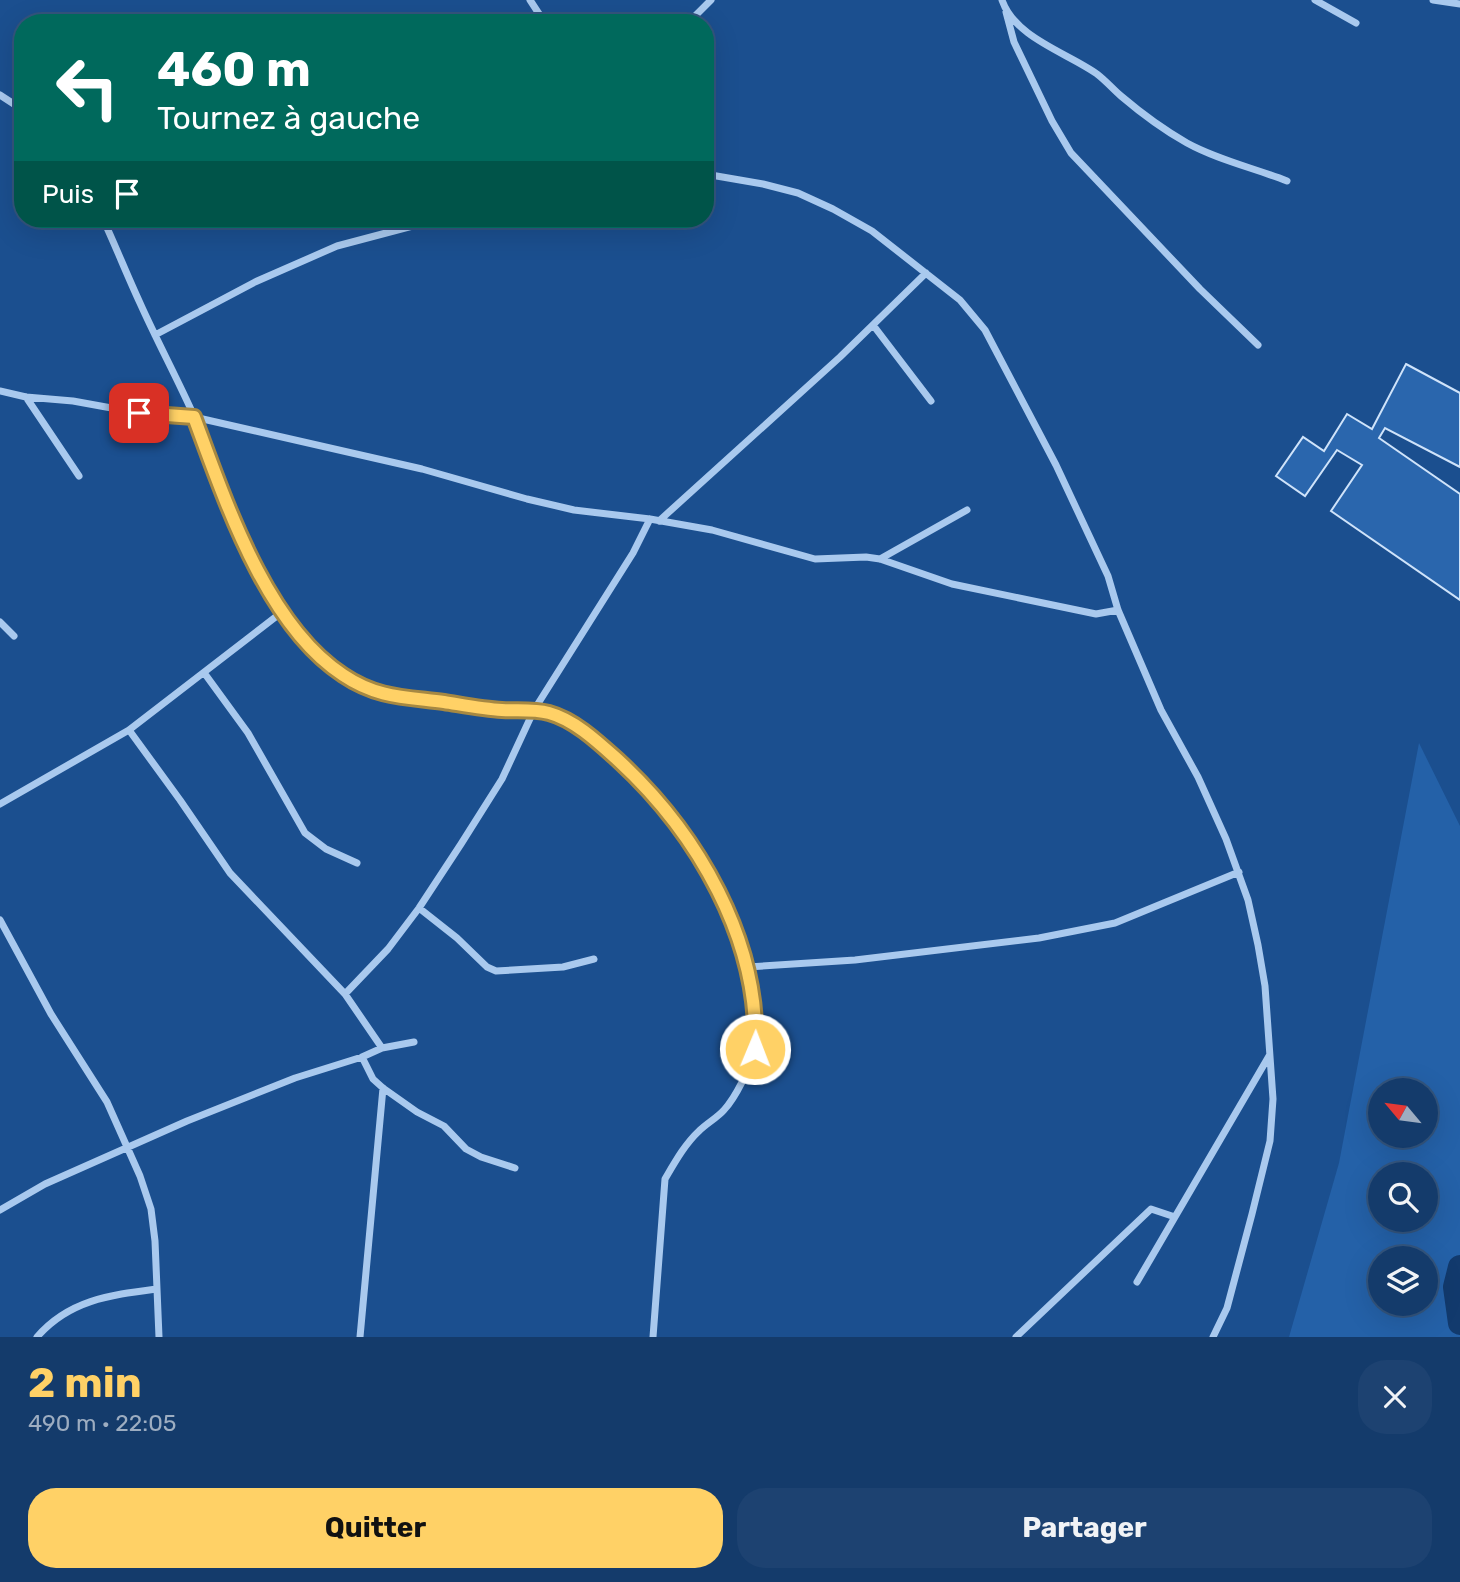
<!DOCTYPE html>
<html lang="fr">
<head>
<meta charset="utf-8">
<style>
	:root { --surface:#143b6b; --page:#1d4271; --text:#f1f3f6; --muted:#9dadc1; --line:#33557e; --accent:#ffd166 }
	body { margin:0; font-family:Rubik,sans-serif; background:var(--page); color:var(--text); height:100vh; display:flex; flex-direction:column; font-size:26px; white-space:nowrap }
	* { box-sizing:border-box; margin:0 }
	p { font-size:23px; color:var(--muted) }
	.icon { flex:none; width:38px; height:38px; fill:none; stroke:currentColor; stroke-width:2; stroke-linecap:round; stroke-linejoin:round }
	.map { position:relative; height:1337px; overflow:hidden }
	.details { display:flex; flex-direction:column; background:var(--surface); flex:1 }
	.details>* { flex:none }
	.banner { position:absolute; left:14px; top:14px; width:700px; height:214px; border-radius:28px; box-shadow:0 7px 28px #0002,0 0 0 2px var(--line); background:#00695c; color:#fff; overflow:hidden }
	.needle { width:46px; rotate:299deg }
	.fabs { position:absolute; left:1368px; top:1078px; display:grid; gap:14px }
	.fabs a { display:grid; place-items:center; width:70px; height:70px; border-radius:50%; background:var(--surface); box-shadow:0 7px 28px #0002,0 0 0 2px var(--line); font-size:35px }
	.pin { position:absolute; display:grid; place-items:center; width:60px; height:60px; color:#fff; margin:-30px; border-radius:14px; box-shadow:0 4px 10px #0006 }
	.me { position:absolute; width:77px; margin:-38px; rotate:1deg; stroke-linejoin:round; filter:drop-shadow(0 0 5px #0008) }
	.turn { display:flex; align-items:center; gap:24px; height:147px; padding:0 28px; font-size:32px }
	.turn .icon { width:91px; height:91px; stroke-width:2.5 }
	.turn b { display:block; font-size:49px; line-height:60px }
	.then { display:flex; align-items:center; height:66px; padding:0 28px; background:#0003; gap:14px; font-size:26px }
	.round { display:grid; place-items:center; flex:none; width:74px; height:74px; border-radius:28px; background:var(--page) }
	.head { display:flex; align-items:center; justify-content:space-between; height:119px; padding:0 28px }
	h1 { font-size:42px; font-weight:700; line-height:52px; color:var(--accent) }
	.cta { display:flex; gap:14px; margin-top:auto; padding:14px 28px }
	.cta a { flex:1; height:80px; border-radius:28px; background:var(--accent); color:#111; font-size:28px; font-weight:700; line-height:80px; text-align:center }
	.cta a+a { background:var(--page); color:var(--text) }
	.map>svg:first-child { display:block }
	.green { fill:#2461a8; fill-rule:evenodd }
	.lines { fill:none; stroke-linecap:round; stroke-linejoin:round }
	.river { stroke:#123a6d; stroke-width:24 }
	.building { fill:#2a66ad; stroke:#cfe3fa; stroke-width:2 }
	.minor { stroke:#a9c9ee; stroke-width:7 }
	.route-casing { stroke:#a68842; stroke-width:18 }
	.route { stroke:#ffd166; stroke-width:12 }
</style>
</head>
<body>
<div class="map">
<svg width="1460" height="1337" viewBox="0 0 1460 1337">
	<rect width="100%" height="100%" fill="#1b4f8f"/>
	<!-- green -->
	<path class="green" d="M1419,743L1460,826V1337H1289L1339,1163ZM1381,1090H1426V1136H1381ZM1381,1174H1426V1220H1381ZM1381,1258H1426V1304H1381Z"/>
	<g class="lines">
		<!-- river -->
		<path class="river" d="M1460,1267L1455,1287L1460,1323"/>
	</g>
	<!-- building -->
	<path class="building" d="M1406,364L1460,393V467L1385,428L1379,438L1460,494V600L1331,511L1362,465L1337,450L1305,496L1276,476L1303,437L1324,451L1347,414L1372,429Z"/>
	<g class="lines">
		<!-- minor -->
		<path class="minor" d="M530,0L545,23
			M1002,0C1015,38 1068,53 1097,74C1106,81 1113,89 1121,96C1141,113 1164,130 1187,143C1218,160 1254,168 1287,181
			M1315,0L1356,23
			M1433,0L1460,4
			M1006,12L1014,42L1052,121L1071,153L1200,289L1258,345
			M688,23L711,0
			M0,95L23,110
			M705,174L763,184L798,193L833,209L872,231L960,300L985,330L1056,465L1108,576L1118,610L1161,710L1198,777L1226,839L1248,900L1258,945L1265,986L1273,1099L1270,1141L1252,1214L1227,1308L1213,1337
			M103,219C116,247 127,275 140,303C157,341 177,378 194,416C231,502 251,589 322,657C340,676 369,694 395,698C411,700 426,700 441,702C461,704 480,708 500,710C517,711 535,708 552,714C576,723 598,742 616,759C685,822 738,907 753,1000C756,1016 759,1035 754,1052C750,1068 736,1097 724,1110C717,1118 707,1123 699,1131C685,1144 675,1162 665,1179L653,1337
			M873,325L931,401
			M155,335L255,282L337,246L439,219
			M0,391L26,397L73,401L139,413L194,417L422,469L527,499L574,510L650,519L712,530L815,559L866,557L880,559L952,584L1096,614L1118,610
			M26,397L79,476
			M659,521L840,357L926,273
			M880,559L967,510
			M0,622L14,636
			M205,674L248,733L305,833L326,849L357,863
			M129,730L180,800L230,873L345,994L382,1048
			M0,804L129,730L282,612
			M419,908L457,938L487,967L496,971L563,967L594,959
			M0,920L51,1014L107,1102L140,1176L151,1209L155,1241L159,1337
			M748,967L855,960L1039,938L1115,923L1239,872
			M345,994L388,949L419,908L461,844L502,779L534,710L633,553L650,519
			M362,1057L373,1079L383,1088L417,1112L444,1126L466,1149L481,1157L515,1168
			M0,1210L45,1184L187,1121L295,1078L362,1057L382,1048L414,1042
			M1137,1282L1269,1056
			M37,1337C69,1300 110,1295 156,1289
			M360,1337L383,1088
			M1016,1337L1151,1209L1175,1217"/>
	</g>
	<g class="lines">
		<!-- route casing -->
		<g class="route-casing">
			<path id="route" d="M139,413L194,417C225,500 266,625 343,675C377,698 405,697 444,702C463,705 483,709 502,710C518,711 533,709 549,713C575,720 599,743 619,761C697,833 760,940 755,1049"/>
		</g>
		<!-- route -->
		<use href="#route" class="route"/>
	</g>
</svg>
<div class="fabs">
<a><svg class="needle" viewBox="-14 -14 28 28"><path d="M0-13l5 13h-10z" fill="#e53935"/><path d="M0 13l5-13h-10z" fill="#9dadc1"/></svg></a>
<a><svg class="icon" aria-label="search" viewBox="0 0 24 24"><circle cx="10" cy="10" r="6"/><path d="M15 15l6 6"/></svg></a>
<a><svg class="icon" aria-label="layers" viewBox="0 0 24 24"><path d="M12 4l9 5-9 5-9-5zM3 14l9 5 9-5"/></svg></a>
</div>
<div class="pin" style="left:139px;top:413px;background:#d93025"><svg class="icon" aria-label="arrive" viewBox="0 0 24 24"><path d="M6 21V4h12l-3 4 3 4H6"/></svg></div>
<svg class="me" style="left:755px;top:1049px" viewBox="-20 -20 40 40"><circle r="17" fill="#ffd166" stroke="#fff" stroke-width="3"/><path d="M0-11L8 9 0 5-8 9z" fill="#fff"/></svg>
<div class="banner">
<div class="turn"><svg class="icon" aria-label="left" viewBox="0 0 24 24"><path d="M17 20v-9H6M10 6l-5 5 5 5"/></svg><div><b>460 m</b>Tournez à gauche</div></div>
<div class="then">Puis<svg class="icon" aria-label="arrive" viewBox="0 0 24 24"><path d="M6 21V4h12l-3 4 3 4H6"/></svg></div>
</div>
</div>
<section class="details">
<div class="head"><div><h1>2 min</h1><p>490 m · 22:05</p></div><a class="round"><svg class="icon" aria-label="close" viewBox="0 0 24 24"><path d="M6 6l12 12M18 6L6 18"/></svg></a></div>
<div class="cta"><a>Quitter</a><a>Partager</a></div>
</section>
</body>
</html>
